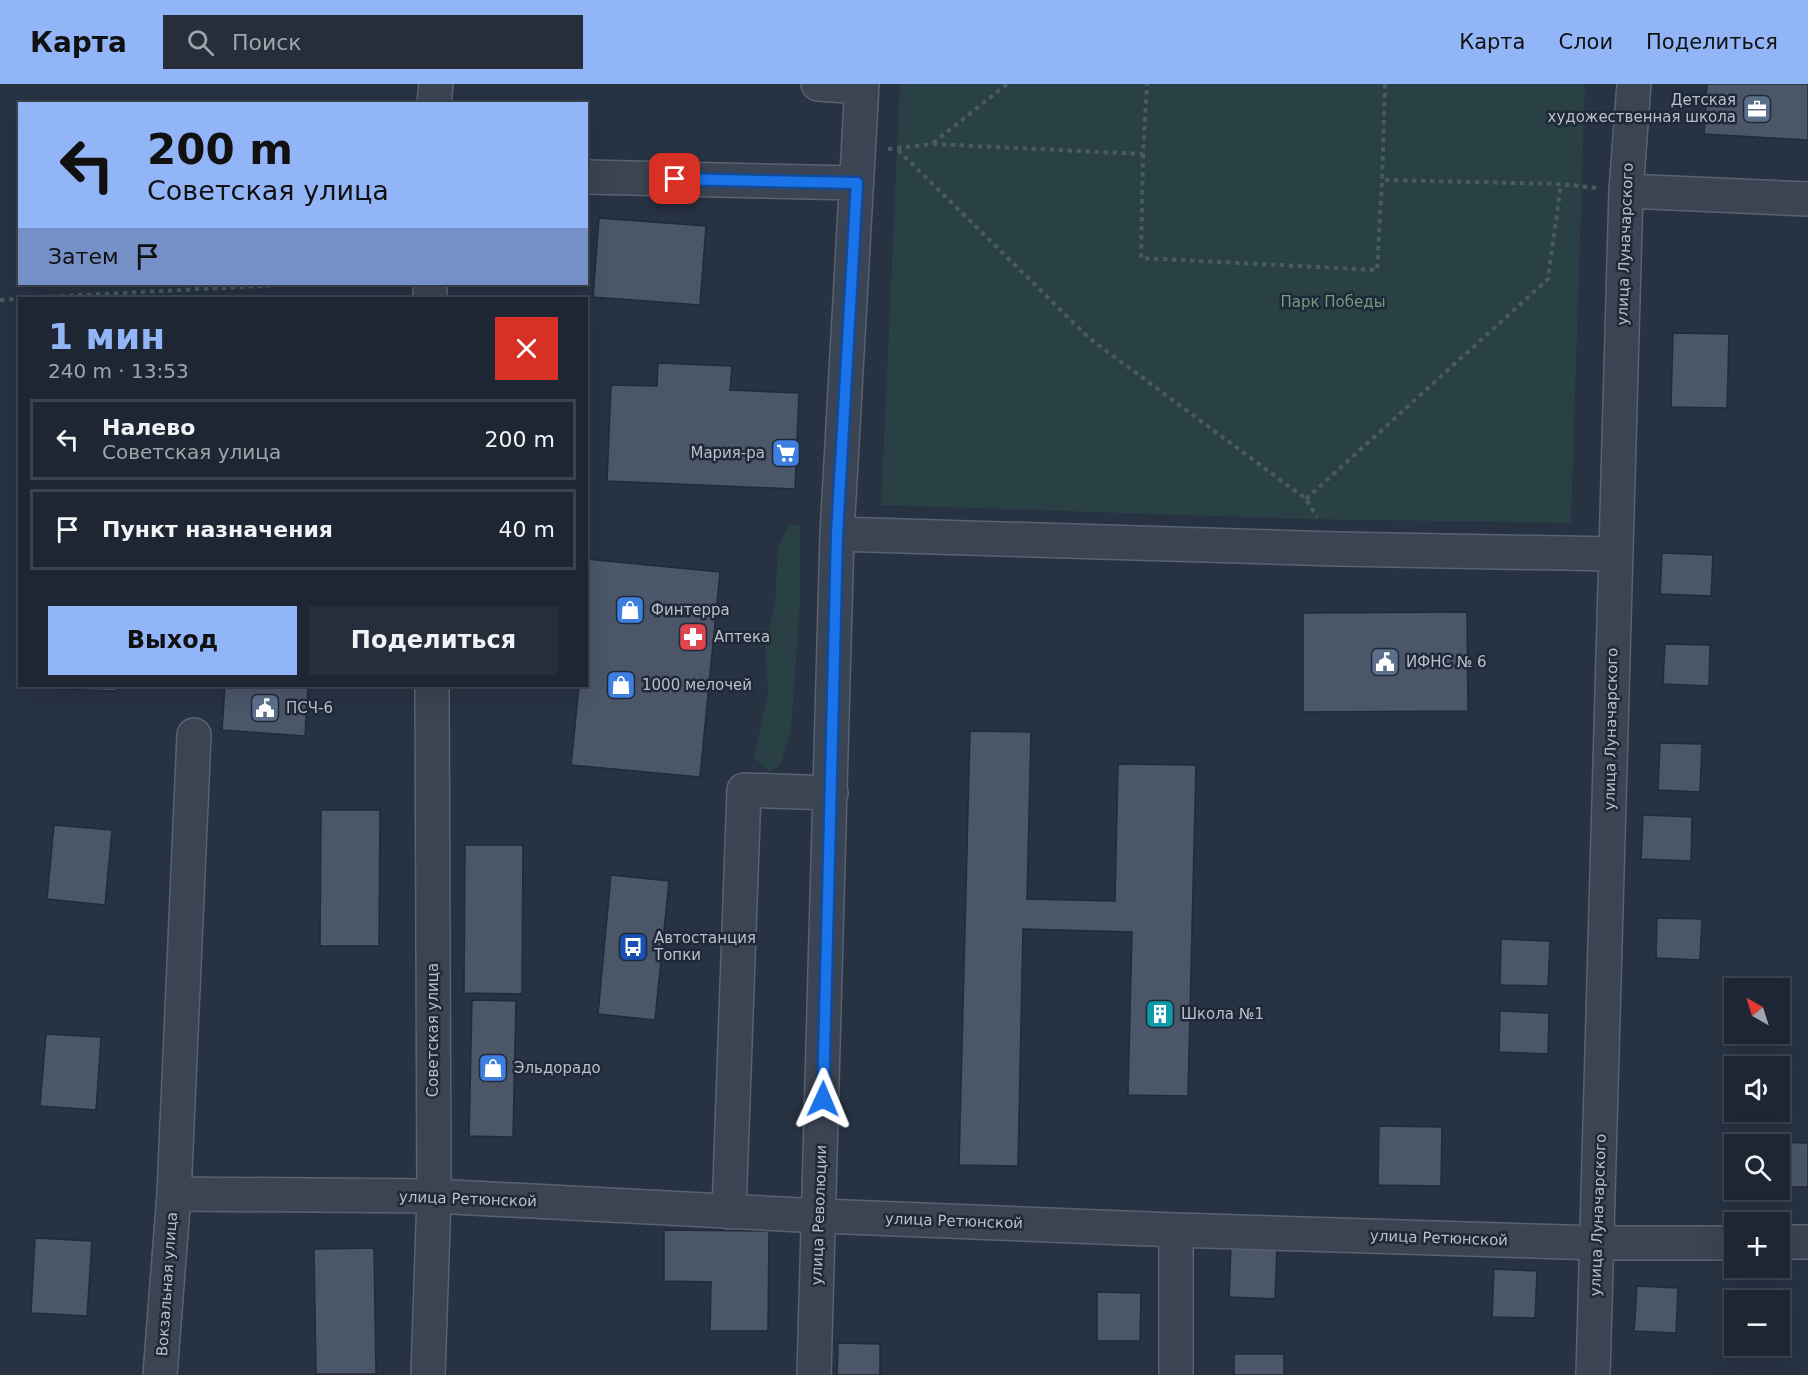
<!DOCTYPE html>
<html lang="ru">
<head>
<meta charset="utf-8">
<style>
	:root { --surface:#1d2632; --page:#252e3a; --text:#f1f3f6; --muted:#a0a5ac; --line:#3b434d; --accent:#92b5f8 }
	body { margin:0; font-family:"DejaVu Sans",sans-serif; background:var(--page); color:var(--text); height:100vh; display:flex; flex-direction:column; font-size:22px; white-space:nowrap }
	* { box-sizing:border-box; margin:0 }
	p { font-size:20px; color:var(--muted) }
	.icon { flex:none; width:33px; height:33px; fill:none; stroke:currentColor; stroke-width:2; stroke-linecap:round; stroke-linejoin:round }
	.map { position:relative; flex:1; overflow:hidden }
	.side { position:absolute; left:18px; top:213px; width:570px; height:390px; display:flex; flex-direction:column; background:var(--surface); border-radius:0px; box-shadow:0 6px 24px #0002,0 0 0 2px var(--line) }
	.side>* { flex:none }
	.banner { position:absolute; left:18px; top:18px; width:570px; height:183px; border-radius:0px; box-shadow:0 6px 24px #0002,0 0 0 2px var(--line); background:#92b5f8; color:#111; overflow:hidden }
	.needle { width:39px; rotate:321deg }
	.controls { position:absolute; left:1724px; top:894px; display:grid; gap:12px }
	.controls a { display:grid; place-items:center; width:66px; height:66px; border-radius:0px; background:var(--surface); box-shadow:0 6px 24px #0002,0 0 0 2px var(--line); font-size:30px }
	.pin { position:absolute; display:grid; place-items:center; width:51px; height:51px; color:#fff; margin:-26px; border-radius:12px; box-shadow:0 3px 9px #0006 }
	.me { position:absolute; width:66px; margin:-33px; rotate:1deg; stroke-linejoin:round; filter:drop-shadow(0 0 4px #0008) }
	.turn { display:flex; align-items:center; gap:21px; height:126px; padding:0 30px; font-size:27px }
	.turn .icon { width:78px; height:78px; stroke-width:2.5 }
	.turn b { display:block; font-size:42px; line-height:51px }
	.then { display:flex; align-items:center; height:57px; padding:0 30px; background:#0003; gap:12px; font-size:22px }
	.round { display:grid; place-items:center; flex:none; width:63px; height:63px; border-radius:0px; background:var(--page) }
	.summary { display:flex; align-items:center; justify-content:space-between; height:102px; padding:0 30px }
	h1 { font-size:36px; font-weight:700; line-height:45px; color:var(--accent) }
	.button { display:flex; gap:12px; margin-top:auto; padding:12px 30px }
	.button a { flex:1; height:69px; border-radius:0px; background:var(--accent); color:#111; font-size:24px; font-weight:700; line-height:69px; text-align:center }
	.button a+a { background:var(--page); color:var(--text) }
	ul { padding:0; list-style:none }
	li { display:flex; align-items:center; gap:18px; height:81px; margin:0 12px 9px; padding:0 18px; border:3px solid var(--line); border-radius:0px }
	li div { flex:1 }
	li b { display:block; font-size:22px }
	li em { font-style:normal }
	header { display:flex; align-items:center; gap:36px; box-sizing:border-box; height:84px; padding:0 30px; background:var(--accent); color:#111 }
	header strong { font-size:28px }
	nav { display:flex; gap:33px; margin-inline-start:auto; font-size:21px }
	.search { width:420px; height:54px; background:var(--page); display:flex; align-items:center; gap:15px; box-sizing:border-box; padding:0 21px; border-radius:0px; color:var(--muted); font-size:22px }
	.map>svg:first-child { display:block }
	.green { fill:#294044 }
	.building { fill:#4b5669; stroke:#222b3a; stroke-width:1.5 }
	.lines { fill:none; stroke-linecap:round; stroke-linejoin:round }
	.minor-casing { stroke:#5a6270; stroke-width:36 }
	.path { stroke:#485c60; stroke-width:4; stroke-dasharray:4.5 4.5; stroke-linecap:butt }
	.minor { stroke:#3b4452; stroke-width:33 }
	.route-casing { stroke:#114b97; stroke-width:15 }
	.route { stroke:#1a73e8; stroke-width:10 }
	.labels { text-anchor:middle; stroke-width:5; stroke-linejoin:round; paint-order:stroke }
	.poi-label { font-size:15px; fill:#b9bfcc; stroke:#202938; text-anchor:start }
	.street-label { font-size:15px; fill:#b9bfcc; stroke:#202938 }
	.park-label { font-size:15px; fill:#709d7c; stroke:#202938 }
</style>
</head>
<body>
<header>
<strong>Карта</strong>
<div class="search"><svg class="icon" aria-label="search" viewBox="0 0 24 24"><circle cx="10" cy="10" r="6"/><path d="M15 15l6 6"/></svg>Поиск</div>
<nav><a>Карта</a><a>Слои</a><a>Поделиться</a></nav>
</header>
<div class="map">
<svg width="1808" height="1291" viewBox="0 0 1808 1291">
	<rect width="100%" height="100%" fill="#273243"/>
	<!-- green -->
	<path class="green" d="M900,0H1585L1571,439L1300,435L881,421Z
		M789,440L800,441V516L791,648L781,680L770,688L754,674L768,609L765,562L775,520L778,463Z"/>
	<!-- building -->
	<path class="building" d="M1707,0H1808V56L1704,50Z
		M599,134L706,142L700,221L593,213Z
		M1673,249L1729,250L1727,324L1671,323Z
		M658,279L732,282L730,306L799,309L795,405L607,397L611,301L657,302Z
		M1662,469L1713,471L1711,512L1660,510Z
		M586,475L720,488L700,693L571,681L579,602H586Z
		M1467,528L1468,627L1303,628V529Z
		M1665,560L1710,561L1709,602L1663,600Z
		M57,602H117V607L57,605Z
		M225,602H308L305,652L222,646Z
		M970,647L1031,648L1027,815L1115,817L1118,680L1196,681L1188,1012L1128,1011L1132,848L1023,845L1018,1082L959,1081Z
		M1660,659L1702,660L1700,708L1658,706Z
		M321,726H380L379,862H320Z
		M1643,731L1692,733L1691,777L1641,775Z
		M54,741L112,746L105,821L47,815Z
		M465,761H523L522,910L464,909Z
		M611,791L669,797L655,936L598,930Z
		M1657,834L1702,835L1700,876L1656,874Z
		M1501,855L1550,857L1548,902L1500,901Z
		M472,916L516,917L513,1053L469,1052Z
		M1500,927L1549,929L1548,970L1499,968Z
		M46,950L101,953L96,1026L40,1022Z
		M1379,1042L1442,1043L1441,1102L1378,1101Z
		M1764,1058L1808,1059V1103H1779V1060H1764Z
		M664,1146L769,1147L768,1247H710L711,1198L664,1197Z
		M35,1154L92,1157L87,1232L31,1229Z
		M1231,1162L1277,1163L1275,1215L1229,1213Z
		M374,1164L376,1290H316L314,1165Z
		M1494,1185L1537,1187L1535,1234L1492,1233Z
		M1637,1202L1678,1204L1676,1249L1634,1247Z
		M1097,1208L1141,1209L1140,1257H1097Z
		M838,1259L880,1260V1291H837Z
		M1234,1270H1284V1291H1234Z"/>
	<g class="lines">
		<!-- minor casing -->
		<g class="minor-casing">
			<path id="minor" d="M818,0L861,3
				M434,20L436,0
				M586,93L857,99
				M1626,107L1808,115
				M430,200V214
				M837,450L1337,465L1615,470
				M174,1110L434,1112L820,1132L1176,1146L1598,1159H1734
				M729,1128L744,706L831,709
				M1779,1158H1808
				M160,1291L174,1110L194,651
				M428,1291L434,1112L432,602
				M814,1291L837,450L862,0
				M1176,1291V1146
				M1593,1291L1626,107L1634,0"/>
		</g>
		<!-- path -->
		<path class="path" d="M1385,0L1382,96L1561,100L1597,104
			M933,59L1007,0
			M888,65L932,60L1143,70L1147,0
			M898,66L1089,254L1306,415L1317,433
			M1143,70L1141,174L1377,186L1382,96
			M24,214L300,200
			M0,216L20,215
			M1306,415L1548,195L1561,100"/>
		<!-- minor -->
		<use href="#minor" class="minor"/>
	</g>
	<g class="lines">
		<!-- route casing -->
		<g class="route-casing">
			<path id="route" d="M675,95L857,99L837,450L823,1015"/>
		</g>
		<!-- route -->
		<use href="#route" class="route"/>
	</g>
	<!-- icons -->
	<defs>
		<g id="office-square" transform="scale(1.5)"><rect x="-9" y="-9" width="18" height="18" rx="4" fill="#5c6f8a" stroke="#202938"/><path d="M-6-3h4V-5.5h4V-3h4V5H-6ZM-1-4.5V-3h2v-1.5ZM-6 0V1H6V0Z" fill="#fff"/></g>
		<g id="supermarket-square" transform="scale(1.5)"><rect x="-9" y="-9" width="18" height="18" rx="4" fill="#3f7fe0" stroke="#202938"/><path d="M-6-5.5h2.5l.6 2H6L4.5 2H-2.5L-4.4-4H-6ZM-1.5 3.2a1.3 1.3 0 1 0 .1 0ZM3 3.2a1.3 1.3 0 1 0 .1 0Z" fill="#fff"/></g>
		<g id="shop-square" transform="scale(1.5)"><rect x="-9" y="-9" width="18" height="18" rx="4" fill="#3f7fe0" stroke="#202938"/><path d="M-5-2.5h2.3a2.7 3.5 0 0 1 5.4 0H5L5.5 6h-11ZM-1.5-2.5h3a1.5 2.3 0 0 0-3 0Z" fill="#fff"/></g>
		<g id="pharmacy-square" transform="scale(1.5)"><rect x="-9" y="-9" width="18" height="18" rx="4" fill="#e0444e" stroke="#202938"/><path d="M-2-6h4v4h4v4h-4v4h-4v-4h-4v-4h4Z" fill="#fff"/></g>
		<g id="civic-square" transform="scale(1.5)"><rect x="-9" y="-9" width="18" height="18" rx="4" fill="#5c6f8a" stroke="#202938"/><path d="M-.6-6.5H3V-4.5H.6V-3L4-1V1h2V6H-6V1h2V-1L-.6-3ZM-1.2 2.5V6h2.4V2.5Z" fill="#fff"/></g>
		<g id="bus-square" transform="scale(1.5)"><rect x="-9" y="-9" width="18" height="18" rx="4" fill="#1a4fb4" stroke="#202938"/><path d="M-5-6H5V4H4V6H2V4H-2V6H-4V4H-5ZM-3.5-4V0h7V-4ZM-3.5 1.2v1.5H-2V1.2ZM2 1.2v1.5H3.5V1.2Z" fill="#fff"/></g>
		<g id="building-square" transform="scale(1.5)"><rect x="-9" y="-9" width="18" height="18" rx="4" fill="#0f9aa8" stroke="#202938"/><path d="M-4-6H4V6H1V3H-1V6H-4ZM-2.5-4.3h1.7v1.8h-1.7ZM.8-4.3h1.7v1.8H.8ZM-2.5-1h1.7V.8h-1.7ZM.8-1h1.7V.8H.8Z" fill="#fff"/></g>
	</defs>
	<g fill-rule="evenodd">
		<use href="#office-square" x="1757" y="25"/>
		<use href="#supermarket-square" x="786" y="369"/>
		<use href="#shop-square" x="630" y="526"/>
		<use href="#pharmacy-square" x="693" y="553"/>
		<use href="#civic-square" x="1385" y="578"/>
		<use href="#shop-square" x="621" y="601"/>
		<use href="#civic-square" x="265" y="624"/>
		<use href="#bus-square" x="633" y="863"/>
		<use href="#building-square" x="1160" y="930"/>
		<use href="#shop-square" x="493" y="984"/>
	</g>
	<g class="labels">
		<!-- poi labels -->
		<g class="poi-label">
			<text x="1736" y="21" text-anchor="end">Детская<tspan x="1736" dy="17">художественная школа</tspan></text>
			<text x="765" y="374" text-anchor="end">Мария-ра</text>
			<text x="651" y="531">Финтерра</text>
			<text x="714" y="558">Аптека</text>
			<text x="1406" y="583">ИФНС № 6</text>
			<text x="642" y="606">1000 мелочей</text>
			<text x="286" y="629">ПСЧ-6</text>
			<text x="654" y="859">Автостанция<tspan x="654" dy="17">Топки</tspan></text>
			<text x="1181" y="935">Школа №1</text>
			<text x="514" y="989">Эльдорадо</text>
		</g>
		<!-- street labels -->
		<g class="street-label">
			<text transform="translate(1625 160) rotate(-88)" y="5">улица Луначарского</text>
			<text transform="translate(1611 645) rotate(-89)" y="5">улица Луначарского</text>
			<text transform="translate(433 946) rotate(-90)" y="5">Советская улица</text>
			<text transform="translate(468 1115) rotate(2)" y="5">улица Ретюнской</text>
			<text transform="translate(819 1131) rotate(-88)" y="5">улица Революции</text>
			<text transform="translate(1598 1131) rotate(-88)" y="5">улица Луначарского</text>
			<text transform="translate(954 1137) rotate(2)" y="5">улица Ретюнской</text>
			<text transform="translate(1439 1154) rotate(2)" y="5">улица Ретюнской</text>
			<text transform="translate(167 1200) rotate(-86)" y="5">Вокзальная улица</text>
		</g>
		<!-- park labels -->
		<g class="park-label">
			<text x="1333" y="223">Парк Победы</text>
		</g>
	</g>
</svg>
<div class="controls">
<a><svg class="needle" viewBox="-14 -14 28 28"><path d="M0-13l5 13h-10z" fill="#e53935"/><path d="M0 13l5-13h-10z" fill="#a0a5ac"/></svg></a>
<a><svg class="icon" aria-label="sound" viewBox="0 0 24 24"><path d="M4 9h4l5-4v14l-5-4H4zM17 9q2 3 0 6"/></svg></a>
<a><svg class="icon" aria-label="search" viewBox="0 0 24 24"><circle cx="10" cy="10" r="6"/><path d="M15 15l6 6"/></svg></a>
<a>+</a>
<a>−</a>
</div>
<div class="pin" style="left:675px;top:95px;background:#d93025"><svg class="icon" aria-label="arrive" viewBox="0 0 24 24"><path d="M6 21V4h12l-3 4 3 4H6"/></svg></div>
<svg class="me" style="left:823px;top:1015px" viewBox="-20 -20 40 40"><path d="M0-17L14 15 0 8-14 15z" fill="#1a73e8" stroke="#fff" stroke-width="4"/></svg>
<div class="banner">
<div class="turn"><svg class="icon" aria-label="left" viewBox="0 0 24 24"><path d="M17 20v-9H6M10 6l-5 5 5 5"/></svg><div><b>200 m</b>Советская улица</div></div>
<div class="then">Затем<svg class="icon" aria-label="arrive" viewBox="0 0 24 24"><path d="M6 21V4h12l-3 4 3 4H6"/></svg></div>
</div>
<section class="side">
<div class="summary"><div><h1>1 мин</h1><p>240 m · 13:53</p></div><a class="round" style="background:#d93025;color:#fff"><svg class="icon" aria-label="close" viewBox="0 0 24 24"><path d="M6 6l12 12M18 6L6 18"/></svg></a></div>
<ul>
<li><svg class="icon" aria-label="left" viewBox="0 0 24 24"><path d="M17 20v-9H6M10 6l-5 5 5 5"/></svg><div><b>Налево</b><p>Советская улица</p></div><em>200 m</em></li>
<li><svg class="icon" aria-label="arrive" viewBox="0 0 24 24"><path d="M6 21V4h12l-3 4 3 4H6"/></svg><div><b>Пункт назначения</b></div><em>40 m</em></li>
</ul>
<div class="button"><a>Выход</a><a>Поделиться</a></div>
</section>
</div>
</body>
</html>
